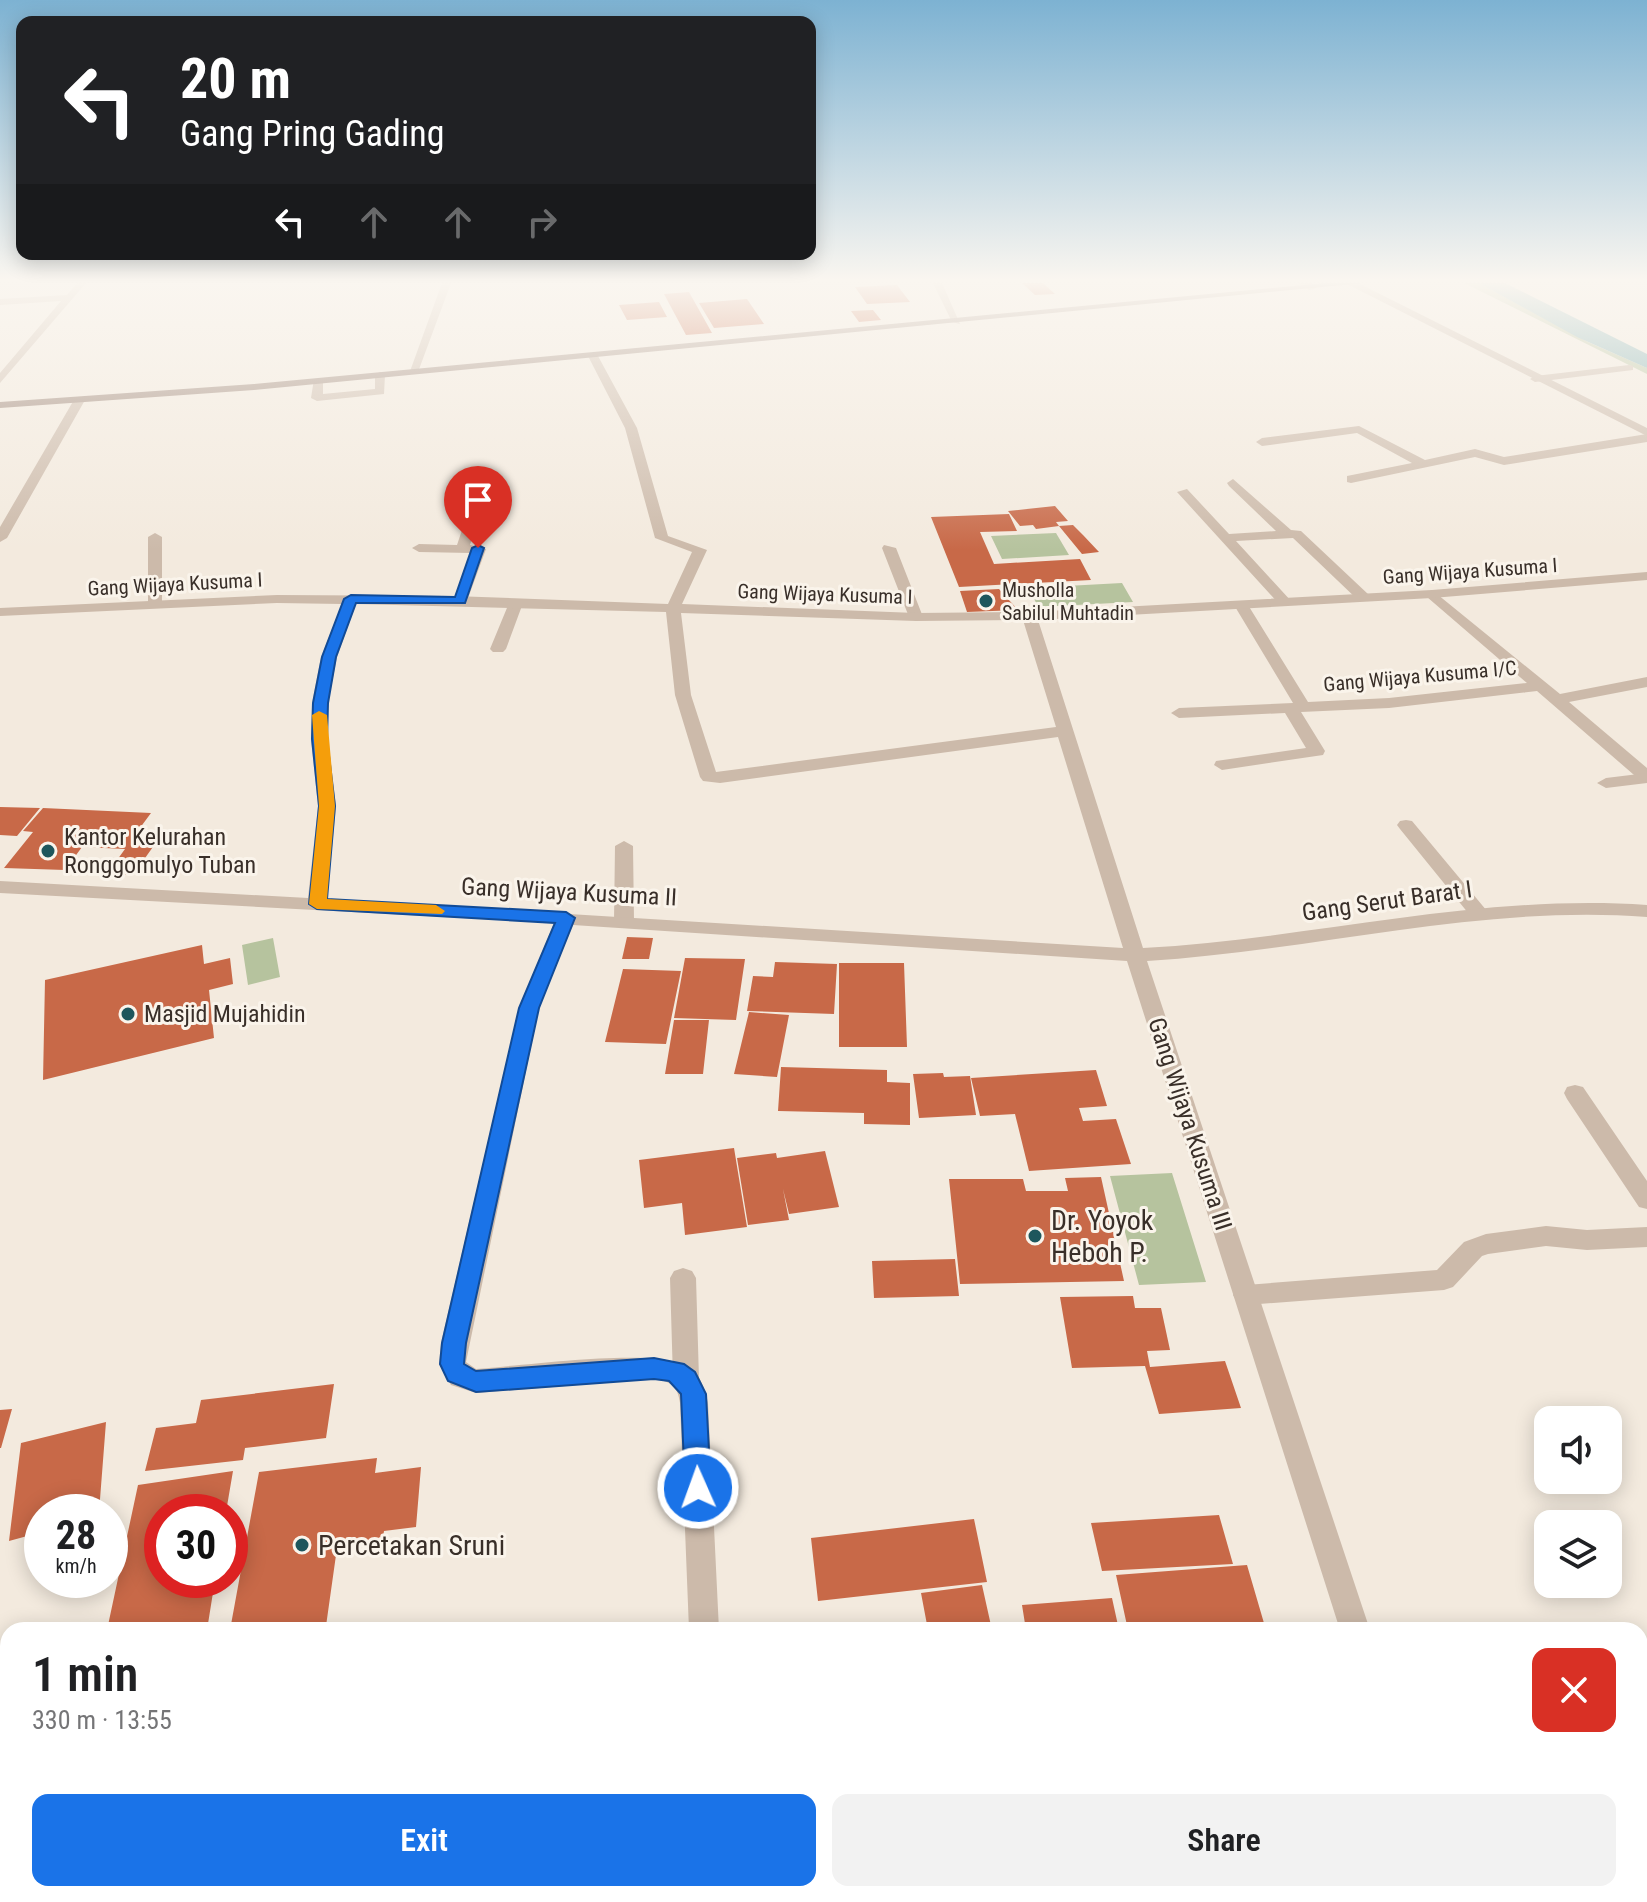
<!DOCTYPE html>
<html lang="en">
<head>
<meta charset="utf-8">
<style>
	:root { --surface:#fff; --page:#f2f2f2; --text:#202124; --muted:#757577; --accent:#1a73e8 }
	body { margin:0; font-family:"Roboto Condensed",sans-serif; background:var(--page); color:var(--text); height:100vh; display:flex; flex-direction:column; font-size:30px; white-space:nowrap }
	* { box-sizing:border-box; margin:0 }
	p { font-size:26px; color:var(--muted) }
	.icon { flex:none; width:44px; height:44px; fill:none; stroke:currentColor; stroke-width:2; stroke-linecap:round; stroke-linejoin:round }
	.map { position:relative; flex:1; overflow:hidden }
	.sheet { position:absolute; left:0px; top:1622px; width:1648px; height:280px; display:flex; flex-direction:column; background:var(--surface); border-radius:24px 24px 0 0; box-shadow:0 4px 20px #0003 }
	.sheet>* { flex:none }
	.hud { position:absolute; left:16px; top:16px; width:800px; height:244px; border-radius:16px; box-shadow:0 4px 20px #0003; background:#202124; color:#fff; overflow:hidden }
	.tools { position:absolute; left:1534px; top:1406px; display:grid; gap:16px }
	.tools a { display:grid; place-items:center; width:88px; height:88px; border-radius:16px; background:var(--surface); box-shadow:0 4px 20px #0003; font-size:40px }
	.speed { position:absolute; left:24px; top:1494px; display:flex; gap:16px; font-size:40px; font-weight:700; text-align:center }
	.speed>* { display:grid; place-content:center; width:104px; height:104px; border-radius:50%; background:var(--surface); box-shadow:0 4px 20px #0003; line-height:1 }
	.speed small { font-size:20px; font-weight:400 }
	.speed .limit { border:12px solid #d22; background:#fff; color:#111 }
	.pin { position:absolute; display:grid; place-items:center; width:68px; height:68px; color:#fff; margin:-82px -34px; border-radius:50% 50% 50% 0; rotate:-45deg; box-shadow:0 0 8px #0007 }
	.pin .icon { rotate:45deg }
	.me { position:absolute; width:88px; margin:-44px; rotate:358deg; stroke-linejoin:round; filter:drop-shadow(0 0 6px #0008) }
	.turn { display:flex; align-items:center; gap:28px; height:168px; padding:0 32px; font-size:36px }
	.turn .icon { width:104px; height:104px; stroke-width:2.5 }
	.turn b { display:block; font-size:56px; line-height:68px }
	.lanes { display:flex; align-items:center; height:76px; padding:0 32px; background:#0003; justify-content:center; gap:40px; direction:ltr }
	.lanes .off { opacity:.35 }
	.round { display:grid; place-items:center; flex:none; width:84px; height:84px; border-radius:16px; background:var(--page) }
	.summary { display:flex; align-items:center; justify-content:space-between; height:136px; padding:0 32px }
	h1 { font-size:48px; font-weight:600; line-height:60px }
	.button { display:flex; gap:16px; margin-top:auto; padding:16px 32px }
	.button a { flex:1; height:92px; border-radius:16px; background:var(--accent); color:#fff; font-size:32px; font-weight:600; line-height:92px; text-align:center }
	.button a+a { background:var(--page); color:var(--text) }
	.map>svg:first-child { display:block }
	.green { fill:#b6c39e }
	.water { fill:#7caeb1 }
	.building { fill:#c86948 }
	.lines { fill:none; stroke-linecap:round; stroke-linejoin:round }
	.service { fill:#ccbaaa; fill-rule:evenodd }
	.minor { fill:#ccbaaa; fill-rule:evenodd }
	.secondary { fill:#a0897b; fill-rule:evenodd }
	.route { fill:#1a73e8; stroke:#114b97; stroke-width:2 }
	.slow { fill:#f59e0b }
	.poi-dot { fill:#1e565c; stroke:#faf4eb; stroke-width:3 }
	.labels { text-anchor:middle; stroke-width:6; stroke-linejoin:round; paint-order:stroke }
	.far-street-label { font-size:20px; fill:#392f29; stroke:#faf4eb }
	.far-poi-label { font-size:20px; fill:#392f29; stroke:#faf4eb; text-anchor:start }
	.poi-label { font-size:24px; fill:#392f29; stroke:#faf4eb; text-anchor:start }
	.street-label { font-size:24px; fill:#392f29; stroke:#faf4eb }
	.near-poi-label { font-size:28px; fill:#392f29; stroke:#faf4eb; text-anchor:start }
</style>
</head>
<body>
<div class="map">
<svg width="1647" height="1902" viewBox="0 0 1647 1902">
	<rect width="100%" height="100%" fill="#f3eade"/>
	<!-- green -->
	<path class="green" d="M1464,283H1479L1588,342L1647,368V374Z
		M1056,533L1069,555L1002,559L991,536Z
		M1122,583L1133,602L1038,607L1029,588Z
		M273,938L280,977L248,985L242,945Z
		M1172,1173L1206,1282L1139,1285L1110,1176Z"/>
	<!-- water -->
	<path class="water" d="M1479,283H1505L1647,354V368L1577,337Z"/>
	<!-- building -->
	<path class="building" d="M1022,283H1043L1055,294L1035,295Z
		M897,285L910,302L867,304L855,287Z
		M689,292L712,333L686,335L664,294Z
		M747,299L764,324L714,328L699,303Z
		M659,302L667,317L627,320L619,305Z
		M873,310L881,320L859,322L851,311Z
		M1055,506L1068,521L1056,522L1059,526L1036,529L1033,525L1020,526L1008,511Z
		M1009,514L1017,531L980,532L994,564L1080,559L1091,580L959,587L931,517Z
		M1073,525L1083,535L1099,552L1082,554L1059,526Z
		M999,589L1018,610L967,612L960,591Z
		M0,807L40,808L17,836L0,835Z
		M43,808L151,813L134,836L160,837L133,875L107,874L125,849L82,847L65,870L4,868L33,832L23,831Z
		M627,937L653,938L649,959H622Z
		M202,945L204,964L230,958L233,984L209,990L214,1038L43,1080L45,980Z
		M685,958L745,959L736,1020L674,1018Z
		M775,962L837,964L834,1014L747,1011L753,976L773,977Z
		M839,963H904L907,1047H839Z
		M623,969L681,971L666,1044L605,1042Z
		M749,1012L789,1015L777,1077L734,1074Z
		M674,1020H709L703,1074H665Z
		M781,1067L887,1070V1082L910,1083V1125L864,1124V1113L778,1111Z
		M1096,1070L1107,1106L1079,1108L1083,1121L1116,1119L1131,1164L1029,1171L1015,1114L980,1116L971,1078Z
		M943,1073L944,1077L970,1076L976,1115L919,1118L913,1074Z
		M734,1148L747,1227L685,1235L682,1203L644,1208L639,1160Z
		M825,1151L839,1207L789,1214L783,1189L789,1220L748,1225L737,1158L776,1153L777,1158Z
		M1101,1177L1124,1281L960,1284L949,1179H1023L1026,1191H1068L1065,1178Z
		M955,1259L959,1296L874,1298L872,1261Z
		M1133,1296L1135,1308H1161L1170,1350L1147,1351L1150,1367L1225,1361L1241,1408L1159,1414L1145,1366L1072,1368L1060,1297Z
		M334,1384L326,1438L245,1448L243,1460L145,1471L156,1428L196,1423L201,1400Z
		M12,1409L1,1448H0V1410Z
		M106,1422L99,1512H42V1532L9,1541L21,1443Z
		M377,1458L375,1473L421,1467L416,1527L384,1531L382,1543L337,1548L326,1626L294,1630H230L259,1472Z
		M233,1471L226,1512H162V1580H215L207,1630H107L138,1485Z
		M1219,1515L1233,1564L1102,1571L1091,1523Z
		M974,1519L987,1582L818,1601L811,1538Z
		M1247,1565L1266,1630H1128L1116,1575Z
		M982,1585L992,1630H928L921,1593Z
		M1112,1598L1119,1630H1026L1022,1605Z
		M228,1894H389V1895L361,1902H227Z
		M1057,1894H1115L1117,1902H1022Z
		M1224,1894H1390L1393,1902H1226Z"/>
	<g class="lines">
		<!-- service -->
		<path class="service" d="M1629,365L1633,366V370L1535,382L1530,379L1535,376Z
			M380,372L385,375L384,394L317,401L311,398L314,379L323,381V394L375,389V375Z
			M1359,426L1425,460L1475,449L1504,457L1647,434V442L1504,465L1475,457L1351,483L1347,482V476L1412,463L1357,433L1262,446L1256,442L1262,438Z
			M1233,479L1291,530L1301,531L1369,595V601H1359L1293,538L1236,541L1292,602L1285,606L1280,605L1177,492L1187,489L1229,534L1276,531L1229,486L1227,483Z
			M466,518L478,521L470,545L486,549L467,601L460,605L453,601L471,553L419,552L412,548L419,544L457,545Z
			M155,533L162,537V604L155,608L148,604V537Z
			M884,545L896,548L923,617L921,620L916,621L909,617L882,548Z
			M1432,590L1560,694L1647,677V687L1569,702L1647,768V782L1641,781L1537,691L1389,708L1301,712L1325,751L1323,755L1222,770L1214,765L1216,761L1306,748L1285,713L1179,718L1171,713L1179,708L1293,703L1234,605L1241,601L1248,605L1308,702L1389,698L1527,683L1427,597L1425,594Z
			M516,599L523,603L506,649L503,652H493L490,649L509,603Z
			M1406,820L1412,821L1487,911L1490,915L1487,919H1473L1400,829L1397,825L1400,821Z
			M624,841L633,846L634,921L624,927L614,921L615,846Z
			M1575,1085L1583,1087L1647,1181V1209L1639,1207L1567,1099L1564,1093L1567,1087Z
			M1546,1226L1587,1230L1647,1227V1247L1587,1250L1546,1246L1488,1254L1482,1256L1453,1287L1444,1290L1246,1305L1237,1302L1233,1295L1237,1288L1246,1285L1437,1270L1464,1242L1486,1234Z
			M683,1268L692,1271L696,1278L699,1379L696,1387L686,1391L676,1387L673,1379L670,1278L674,1271Z"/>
		<!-- minor -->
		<path class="minor" d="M77,283H86L0,383V373L61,301L0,305V299L67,295Z
			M442,283H451L418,372L409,374Z
			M933,283H942L960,324L952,322Z
			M1299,283H1311L1317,288L1309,290Z
			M1358,283L1647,428V436L1347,284Z
			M593,353L598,356L637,428L668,536L707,550L682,604L916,613L1029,612L1432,590L1647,572V580L1432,598L1038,620L1143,948C1311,939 1478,893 1647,905V917C1480,904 1314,951 1147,961L1370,1630H1340L1127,961L573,925L539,1008L466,1362L476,1369C521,1366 653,1347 687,1366C700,1373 705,1389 708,1403L719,1630H689L680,1403C678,1386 670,1381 654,1379L476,1393L451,1385L439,1364L441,1343L519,1008L554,923L0,893V881L308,898L318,806L311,739L312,703L321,657L342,604L277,603L0,616V608L277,595L453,596L668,604L692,552L655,538L625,428L588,356ZM356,604L666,612L675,695L700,777L703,781L720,783L1058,737L1123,948L327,899L336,806L327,739L328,703L337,657ZM681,613L916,621L1023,620L1056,727L716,772L691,695Z
			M75,398L85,400L7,538L0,542V527Z
			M1647,773V783L1606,788L1597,783L1606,778Z
			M8,1759V1794L0,1798V1763Z
			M150,1894H186L184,1902H148Z
			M697,1894H733V1902H697Z
			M1423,1894H1459L1461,1902H1425Z"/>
		<!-- secondary -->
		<path class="secondary" d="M1326,283H1364L254,390L0,408V402L254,384Z"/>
	</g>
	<!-- sky -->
	<linearGradient id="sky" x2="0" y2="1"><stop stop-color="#7db2d2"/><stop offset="0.51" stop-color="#faf6f0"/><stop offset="1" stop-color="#faf6f0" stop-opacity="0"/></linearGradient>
	<rect width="1647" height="550" fill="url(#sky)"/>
	<!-- route -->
	<path class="route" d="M478,545L484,548L465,603H356L336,657L328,703L327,739L335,806L327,899L566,912L575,918L539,1008L466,1343L464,1364L476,1371L654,1358L684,1364L695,1372L706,1394L711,1488L707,1497L698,1500L689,1497L685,1488L681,1394L669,1381L654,1379L476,1392L448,1381L440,1364L442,1343L519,1008L555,923L317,909L309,904L319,806L312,739L313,703L322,657L344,599L351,595L455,597L472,548Z"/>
	<!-- slow -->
	<path class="slow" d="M319,711L327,715L335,806L327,899L436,905L445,911L442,914L317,909L309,904L319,806L312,715Z"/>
	<!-- markers -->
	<g class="poi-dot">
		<circle cx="986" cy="601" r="8"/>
		<circle cx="48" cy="851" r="8"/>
		<circle cx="128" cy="1014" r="8"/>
		<circle cx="1035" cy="1236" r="8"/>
		<circle cx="302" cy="1545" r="8"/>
	</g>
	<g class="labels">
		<!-- far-street labels -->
		<g class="far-street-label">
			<text transform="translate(1470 571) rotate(-4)" y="7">Gang Wijaya Kusuma I</text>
			<text transform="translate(175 584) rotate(-3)" y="7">Gang Wijaya Kusuma I</text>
			<text transform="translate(825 594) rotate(2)" y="7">Gang Wijaya Kusuma I</text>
			<text transform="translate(1420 676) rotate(-5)" y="7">Gang Wijaya Kusuma I/C</text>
		</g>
		<!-- far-poi labels -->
		<g class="far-poi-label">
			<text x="1002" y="597">Musholla<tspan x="1002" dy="23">Sabilul Muhtadin</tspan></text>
		</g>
		<!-- poi labels -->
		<g class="poi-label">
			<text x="64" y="845">Kantor Kelurahan<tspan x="64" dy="28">Ronggomulyo Tuban</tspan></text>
			<text x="144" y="1022">Masjid Mujahidin</text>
		</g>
		<!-- street labels -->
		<g class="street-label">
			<text transform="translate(569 892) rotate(3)" y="8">Gang Wijaya Kusuma II</text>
			<text transform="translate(1387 901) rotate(-8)" y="8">Gang Serut Barat I</text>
			<text transform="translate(1190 1124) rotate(72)" y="8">Gang Wijaya Kusuma III</text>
		</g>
		<!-- near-poi labels -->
		<g class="near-poi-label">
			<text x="1051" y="1230">Dr. Yoyok<tspan x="1051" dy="32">Heboh P.</tspan></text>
			<text x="318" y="1555">Percetakan Sruni</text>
		</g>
	</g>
</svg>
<div class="tools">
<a><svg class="icon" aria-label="sound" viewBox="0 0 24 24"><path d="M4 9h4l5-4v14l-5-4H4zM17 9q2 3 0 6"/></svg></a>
<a><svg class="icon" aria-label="layers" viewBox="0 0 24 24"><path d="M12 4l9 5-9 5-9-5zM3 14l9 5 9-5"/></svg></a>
</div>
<div class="speed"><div>28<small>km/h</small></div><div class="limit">30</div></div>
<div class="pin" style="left:478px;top:548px;background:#d93025"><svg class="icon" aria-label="arrive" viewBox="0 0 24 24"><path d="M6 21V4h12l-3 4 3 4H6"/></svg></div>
<svg class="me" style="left:698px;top:1488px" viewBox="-20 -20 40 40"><circle r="17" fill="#1a73e8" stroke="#fff" stroke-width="3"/><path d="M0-11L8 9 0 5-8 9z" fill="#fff"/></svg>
<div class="hud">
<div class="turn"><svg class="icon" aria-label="left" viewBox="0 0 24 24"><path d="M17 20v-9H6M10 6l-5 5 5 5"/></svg><div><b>20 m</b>Gang Pring Gading</div></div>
<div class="lanes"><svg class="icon" aria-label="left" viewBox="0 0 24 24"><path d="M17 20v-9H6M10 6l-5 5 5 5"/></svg><svg class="icon off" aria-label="ahead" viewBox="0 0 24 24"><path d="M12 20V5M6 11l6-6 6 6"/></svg><svg class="icon off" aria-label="ahead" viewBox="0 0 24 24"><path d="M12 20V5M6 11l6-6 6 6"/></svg><svg class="icon off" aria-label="right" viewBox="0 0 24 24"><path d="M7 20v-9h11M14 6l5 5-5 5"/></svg></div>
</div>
<section class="sheet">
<div class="summary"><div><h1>1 min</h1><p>330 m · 13:55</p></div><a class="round" style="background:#d93025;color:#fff"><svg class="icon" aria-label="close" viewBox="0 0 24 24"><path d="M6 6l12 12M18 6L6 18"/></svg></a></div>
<div class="button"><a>Exit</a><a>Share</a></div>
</section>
</div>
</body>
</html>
